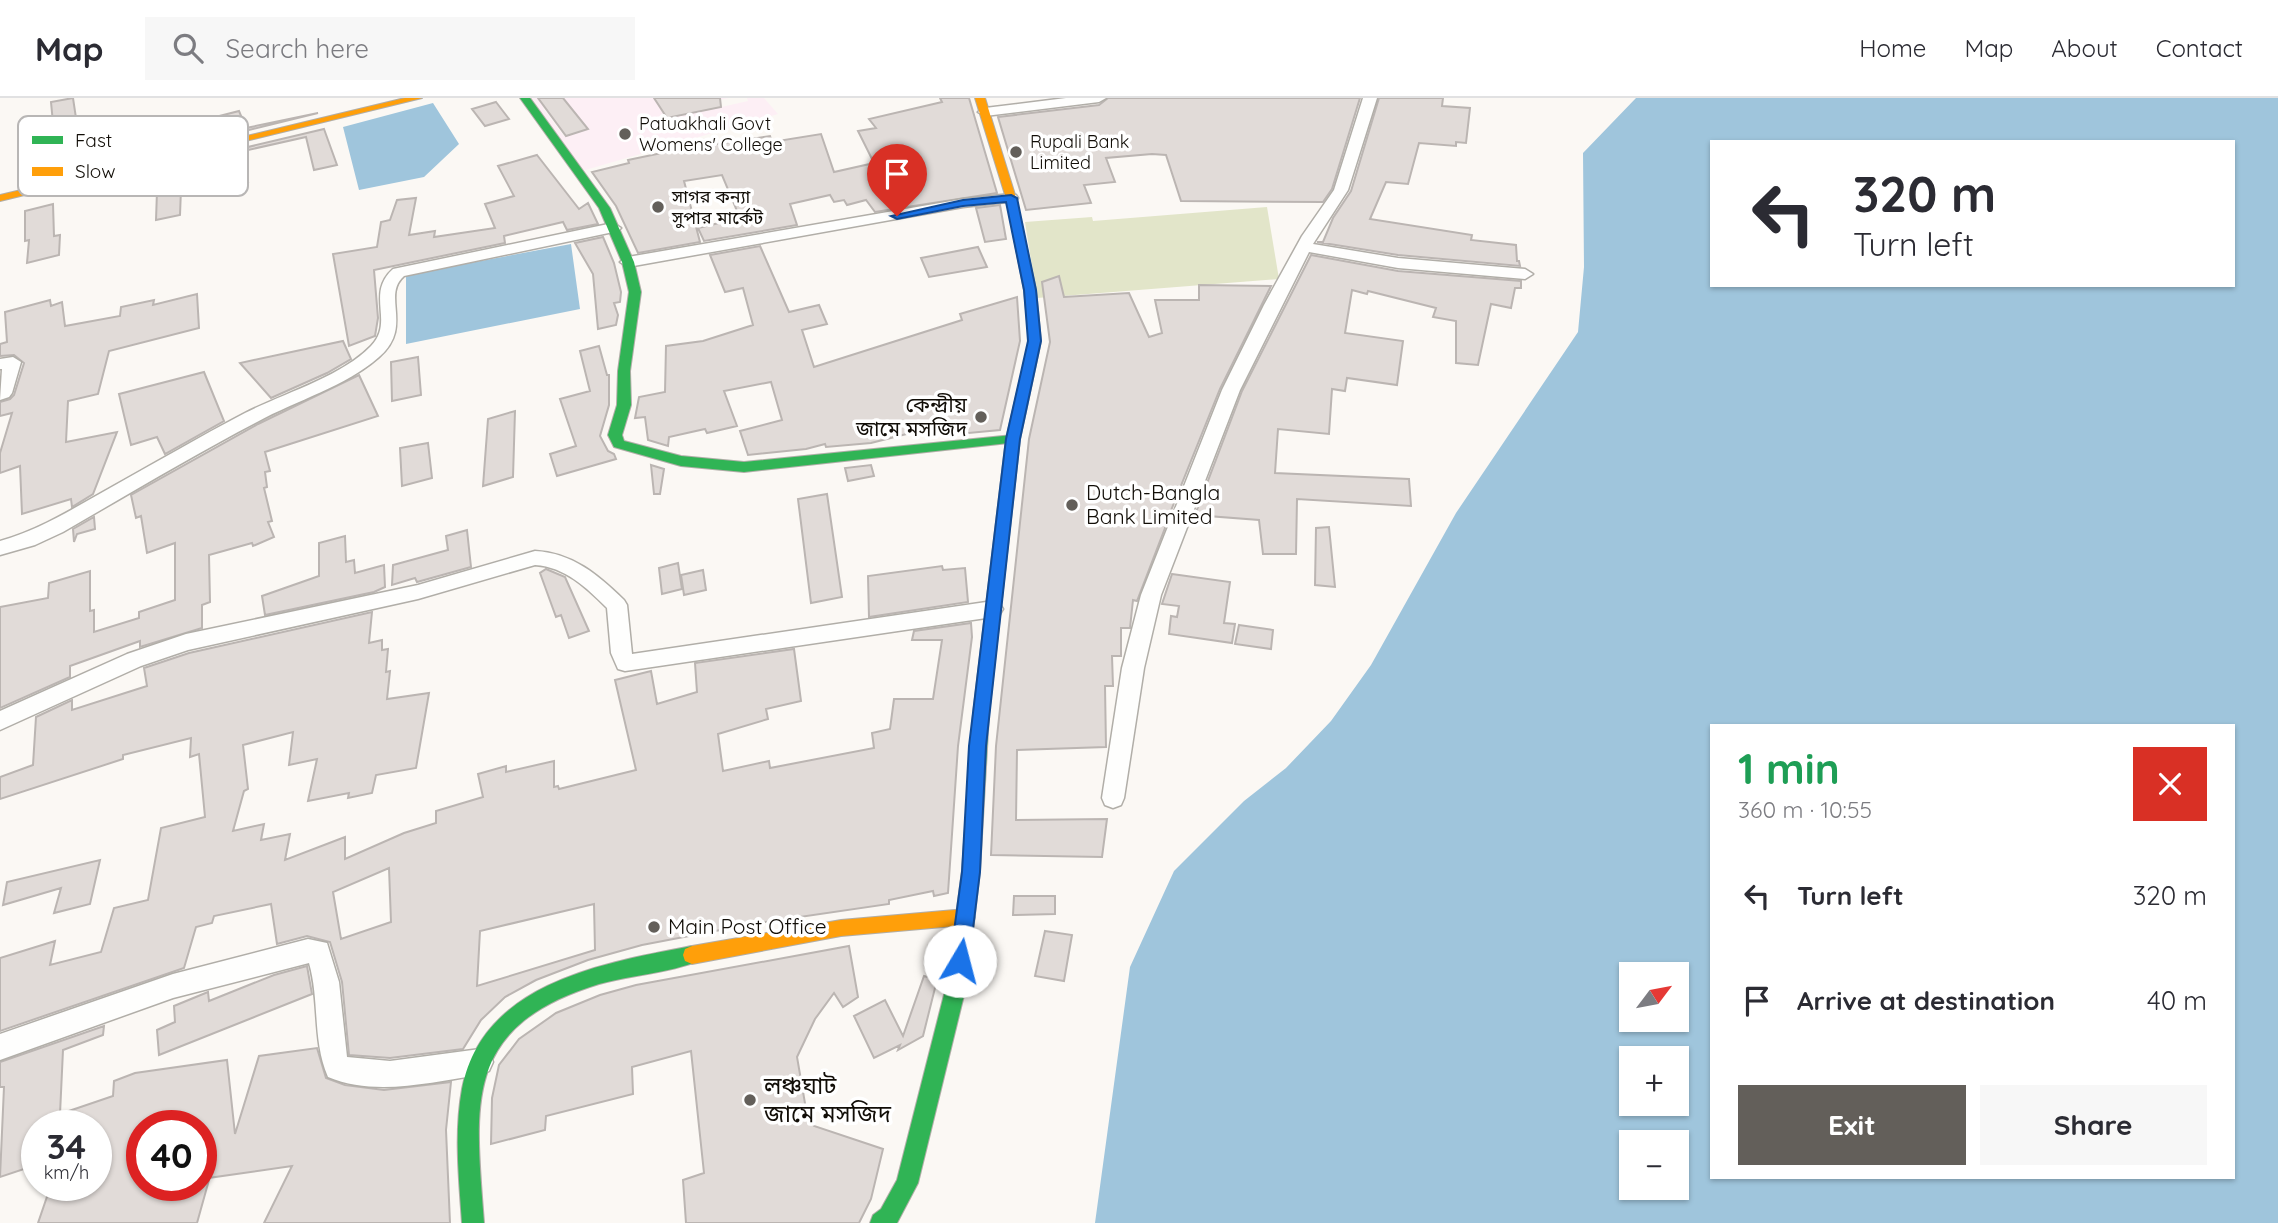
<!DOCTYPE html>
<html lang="en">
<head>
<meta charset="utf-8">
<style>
	:root { --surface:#fff; --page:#f7f7f7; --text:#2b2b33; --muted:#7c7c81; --line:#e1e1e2; --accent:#635f5a }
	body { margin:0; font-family:Quicksand,"Noto Sans Bengali",sans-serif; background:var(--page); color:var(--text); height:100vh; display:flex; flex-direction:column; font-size:26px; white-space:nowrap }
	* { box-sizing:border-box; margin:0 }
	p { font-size:23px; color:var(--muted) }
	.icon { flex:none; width:38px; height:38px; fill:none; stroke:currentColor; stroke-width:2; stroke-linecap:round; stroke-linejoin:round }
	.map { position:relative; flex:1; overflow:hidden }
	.details { position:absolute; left:1710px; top:626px; width:525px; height:455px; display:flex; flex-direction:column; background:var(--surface); border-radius:0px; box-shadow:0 2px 5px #0004 }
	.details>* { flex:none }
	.top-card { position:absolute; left:1710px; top:42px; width:525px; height:147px; border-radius:0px; box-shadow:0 2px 5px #0004; background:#fff; color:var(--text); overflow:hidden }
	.needle { width:46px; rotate:58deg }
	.fabs { position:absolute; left:1619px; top:864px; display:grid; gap:14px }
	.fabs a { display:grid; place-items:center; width:70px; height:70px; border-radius:0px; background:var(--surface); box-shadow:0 2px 5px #0004; font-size:35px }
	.speed { position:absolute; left:21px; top:1012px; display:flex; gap:14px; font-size:35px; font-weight:700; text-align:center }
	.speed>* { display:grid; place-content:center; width:91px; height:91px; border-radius:50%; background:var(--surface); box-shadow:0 2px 5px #0004; line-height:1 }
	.speed small { font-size:18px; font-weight:400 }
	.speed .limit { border:10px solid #d22; background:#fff; color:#111 }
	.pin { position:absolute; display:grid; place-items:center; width:60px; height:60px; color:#fff; margin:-72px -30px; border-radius:50% 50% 50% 0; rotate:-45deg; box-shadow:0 0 7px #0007 }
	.pin .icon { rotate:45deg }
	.me { position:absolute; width:77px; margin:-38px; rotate:8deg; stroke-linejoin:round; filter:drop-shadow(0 0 5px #0008) }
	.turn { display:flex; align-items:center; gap:24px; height:147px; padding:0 28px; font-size:32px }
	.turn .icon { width:91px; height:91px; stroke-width:2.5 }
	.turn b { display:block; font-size:49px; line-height:60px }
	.round { display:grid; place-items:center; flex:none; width:74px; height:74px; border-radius:0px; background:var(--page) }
	.overview { display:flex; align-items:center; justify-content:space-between; height:119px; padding:0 28px }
	h1 { font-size:42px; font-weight:700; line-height:52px; color:#1e9e55 }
	.button { display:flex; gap:14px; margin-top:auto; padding:14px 28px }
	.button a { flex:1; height:80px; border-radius:0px; background:var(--accent); color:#fff; font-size:28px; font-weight:700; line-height:80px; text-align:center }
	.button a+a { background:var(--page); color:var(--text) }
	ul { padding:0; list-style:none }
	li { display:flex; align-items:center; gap:21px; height:105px; padding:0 28px }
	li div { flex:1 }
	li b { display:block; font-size:26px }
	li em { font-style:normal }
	header { display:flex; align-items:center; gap:42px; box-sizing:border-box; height:98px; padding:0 35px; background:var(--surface); border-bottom:2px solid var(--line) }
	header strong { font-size:33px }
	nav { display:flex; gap:38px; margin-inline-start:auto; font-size:24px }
	.search { width:490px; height:63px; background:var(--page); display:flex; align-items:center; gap:18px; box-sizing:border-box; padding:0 24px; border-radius:0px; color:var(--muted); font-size:26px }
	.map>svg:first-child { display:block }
	.education { fill:#fdeff5; fill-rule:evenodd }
	.green { fill:#e2e5c9 }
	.water { fill:#9fc5dc; fill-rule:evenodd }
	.building { fill:#e1dbd8; stroke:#bbb5b2; stroke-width:2; fill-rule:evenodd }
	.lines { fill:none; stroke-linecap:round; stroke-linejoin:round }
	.street-casing { stroke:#b1aea8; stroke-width:3 }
	.fast-casing { stroke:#b1aea8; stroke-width:2 }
	.slow-casing { stroke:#b1aea8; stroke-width:2 }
	.street { fill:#fefefd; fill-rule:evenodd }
	.fast { fill:#30b455; fill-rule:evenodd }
	.slow { fill:#ff9f0a; fill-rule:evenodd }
	.route { fill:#1a73e8; stroke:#114b97; stroke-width:2 }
	.poi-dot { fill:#635f5a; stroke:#fff; stroke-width:2.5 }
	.labels { text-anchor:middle; stroke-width:7; stroke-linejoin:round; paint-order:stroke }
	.far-poi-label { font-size:18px; fill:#110d07; stroke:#fff; text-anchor:start }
	.poi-label { font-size:21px; fill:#110d07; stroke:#fff; text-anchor:start }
	.near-poi-label { font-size:24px; fill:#110d07; stroke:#fff; text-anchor:start }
	.key { fill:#fff; stroke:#b8b6b5; stroke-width:2 }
	.key-label { font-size:19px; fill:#110d07 }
</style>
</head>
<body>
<header>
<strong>Map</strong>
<div class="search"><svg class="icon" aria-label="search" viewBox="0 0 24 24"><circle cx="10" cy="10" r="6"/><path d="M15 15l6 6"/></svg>Search here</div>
<nav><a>Home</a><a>Map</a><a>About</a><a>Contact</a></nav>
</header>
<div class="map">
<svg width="2278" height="1125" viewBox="0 0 2278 1125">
	<rect width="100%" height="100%" fill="#fbf8f4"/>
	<!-- education -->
	<path class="education" d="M532,0H538L543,8L564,3L563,0H655L663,16L686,10L691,0H729L714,3L717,10L748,3L747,0H764L778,16L582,73ZM567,4L588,31L564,38L543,10Z"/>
	<!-- green -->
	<path class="green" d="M1267,109L1279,181L1037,200L1025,124L1092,119L1093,123Z"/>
	<!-- water -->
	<path class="water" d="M1636,0H2278V1125H1095L1130,869L1174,773L1244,703L1286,670L1331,623L1371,567L1456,415L1578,234L1584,169L1583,55ZM1712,44H2233V187H1712ZM1712,628H2233V1080H1712ZM1631,877H1676V922H1631ZM1631,961H1676V1006H1631ZM1631,1045H1676V1090H1631Z
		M433,5L459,46L424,79L359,92L343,29Z
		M571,146L580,211L406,246V177Z"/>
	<!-- building -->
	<path class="building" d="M73,0L76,20L53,25L51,4Z
		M538,0H563L588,31L566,38Z
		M654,0H720L721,9L667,20Z
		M940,0H969L997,95L875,114L866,102L847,107L844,102L834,104L830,97L790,106L797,127L704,143L698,130L740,120L722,77L684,83L700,144L638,155L616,108L592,74L629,65L628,62L676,52L770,38L772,44L821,36L834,74L874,65L858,33L876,30L869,21L942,4Z
		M1108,0H1360L1332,91L1323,104L1181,103L1166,57L1152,56L1106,60L1115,84L1084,87L1091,105L1026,112L998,19L1099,7Z
		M1379,0H1443L1442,8L1470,10L1466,45L1456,44V48L1419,45L1408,86L1386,84L1370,121L1472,137L1471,142L1516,147L1517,163H1519L1520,168L1398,157L1317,144H1323L1333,120L1351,93Z
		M496,4L509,21L485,28L472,11Z
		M239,13L246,30L318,15L204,43L196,24Z
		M324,31L337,67L314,72L306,39L239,54L248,84L226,89L217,61L212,62L210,58Z
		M537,57L579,111L588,105L598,126L567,132L563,124L504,138L505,145L374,172L378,220L375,238L349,248L333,156L377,149L381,124L390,122L397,102L416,100L409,137L435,133L434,139L495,130L485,106L514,98L498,68Z
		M182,65L180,117L156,122L157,93L146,96L141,75Z
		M53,106L54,138L60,137L59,157L27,165L29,142L25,143V113Z
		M1000,107L1006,141L985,144L976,110Z
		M603,139L614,165L621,194L620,204L614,205L618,217L616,227L598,231L593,176L575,145Z
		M760,148L789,214L819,207L827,226L802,232L814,269L962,222L960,216L1017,199L1020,243L1000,332L958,336L954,324L871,345L826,349L825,346L806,351L748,357L740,333L782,322L771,284L724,293L737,328L707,335L705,331L669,339L668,348L648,342L645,319L635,320L639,299L665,294L666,248L703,243L753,227L743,190L725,194L710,157Z
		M978,149L987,169L929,179L921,160Z
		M1311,157L1398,173L1521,183V190H1515L1511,210L1491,206L1478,267L1456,265V223L1433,219L1436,210L1368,193L1367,196L1352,192L1345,235L1403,243L1397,287L1347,280L1345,293L1332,291L1329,336L1278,331L1275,375L1409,381L1411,408L1297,401L1296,456H1263L1259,422L1195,417L1242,293Z
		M1059,178L1064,199L1129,195L1149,239L1162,235L1155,202H1199V187L1271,188L1220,291L1170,415H1164L1165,430L1137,503L1133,502L1130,530H1121V558H1112L1113,588H1105L1106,649L1017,652L1016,722L1107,721L1102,759L991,757L996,648L1029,341L1050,244L1042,184Z
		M197,196L199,230L109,253L98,296L68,303L66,344L117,334L93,396L72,409L71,401L22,416L20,368L0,375V355L12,315L0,318V304L10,301L14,297L24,265L14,257L0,258V246L7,244L5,214L50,202L51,208L62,204L65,228L120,218L121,209L154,202L153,207Z
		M343,243L351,261L327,275L271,300L240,265Z
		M599,248L607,277H609V307L600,338L608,353L614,356L616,361L557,378L550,356L576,348L560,301L590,293L580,253Z
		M418,259L421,297L392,303L391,264Z
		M204,274L224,323L165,356L157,339L131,347L119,296Z
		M359,277L378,318L265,354L270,373L265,374L267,389L264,390L272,423L268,424L274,439L253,448L252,445L209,457L210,504L202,507V530L140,549V543L70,568V579L0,610V509L48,500L49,485L90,473V513L94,512V534L139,520V514L175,502V445L147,455L141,418L136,420L131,397L258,326Z
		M515,313L513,379L483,388L488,321Z
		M428,345L432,380L402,388L400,350Z
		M651,367L664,371L660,396H654Z
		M871,367L874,378L848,383L845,370Z
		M827,396L842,499L811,505L798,401Z
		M94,419L95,431L77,436L74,444L73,431Z
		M1329,429L1335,489L1315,487L1316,430Z
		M467,432L471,469L417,484L415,480L392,487L393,467L448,452L446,438Z
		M345,438L346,464L354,462L355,475L384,467L385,489L374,494L265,517L262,498L319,478V445Z
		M678,465L682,491L662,496L659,470Z
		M942,468L943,472L965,470L968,504L869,519L868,478Z
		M546,471L565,479L589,533L569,540L561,517L556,519L540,475Z
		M703,472L706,492L684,497L681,477Z
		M1172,476L1230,484L1224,525L1235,526L1232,545L1169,536L1171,518L1177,519L1179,508L1162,506Z
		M372,514L369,545L382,542V552L388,551L386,574L390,573L387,601L429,595L416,670L376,677L372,695L348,700L349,695L308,703L317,661L289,667L293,634L243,647L248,691L244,693L233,733L264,726L261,742L290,736L285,762L345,739V761L404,735L436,725V713L483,699L478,676L506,668V674L554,663V689L558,688L559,691L636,672L615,582L651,573L657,606L697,594L695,565L794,551L801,603L766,611L768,621L718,636L723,673L769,663L770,670L874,650L872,635L890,631L894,601H933L942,542H912L914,533L971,525L972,539L958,648L948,795L934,798L933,793L889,802V806L752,826L642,847L588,862L536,882L505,899L481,922L463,951L390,960L349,957L342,884L330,844L307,838L277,846L271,806L214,818L212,825L196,829L184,870L0,933V860L55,843L50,867L101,854L114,810L148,802L161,730L205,719L199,656L190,659L191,640L123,657V661L0,701V679L33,667L36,619L72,602V612L147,588L144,570L189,555ZM389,770L391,824L341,841L333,794ZM594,806L595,852L477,888L480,833Z
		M1239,527L1273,532L1271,551L1235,546Z
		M100,762L90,806L54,815L61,790L3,807L7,784Z
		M1014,798H1055V816L1013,817Z
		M1045,833L1072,837L1064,883L1035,878Z
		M849,848L858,899L843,909L834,895L815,921L797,959L807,1017L814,1028L883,1051L871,1101L859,1125H686L683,1082L704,1075L691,953L632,969L633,996L546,1018L545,1032L491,1046L492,1000L499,967L519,941L556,915L600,897L636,887Z
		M307,868L312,896L159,957L157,932L175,924L174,908L208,894L209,903L274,877Z
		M924,878L937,882L923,938L898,952L900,947L874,960L854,918L885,902L903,938Z
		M104,928L103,937L63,952L60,1016L113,998L114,983L135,975L227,962L235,1036L259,958L317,950L326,980L345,987L384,992L451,984L446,1032L450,1125H264L292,1068L201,1081V1027H142V1087H201V1083L209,1082L197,1125H38L51,1087H96V1027H35L27,1070L0,1079L4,989H0V964Z"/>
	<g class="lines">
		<!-- street casing -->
		<g class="street-casing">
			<path id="street" d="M1066,0H1106L1099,4L985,18L978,14L985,10Z
				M1363,0H1377L1348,92L1313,146L1398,160L1525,171L1533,176L1525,181L1398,170L1309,154L1240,292L1161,497L1144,570L1124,700L1121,707L1113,710L1105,707L1102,700L1122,570L1141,497L1222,292L1264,207L1302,138L1334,92Z
				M1011,96L1016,97L1018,100L1016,103L963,109L628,169L620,164L628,159L963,101Z
				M613,125L621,130L618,133L404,178C381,198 414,229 379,259C345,289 297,302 257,324C192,358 127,397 63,434L35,447L0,457V443C40,432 74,410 110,390C155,365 199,339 245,315C284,295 341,279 371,248C395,224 365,196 393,171Z
				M13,259L21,264L12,295L9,299L0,302L2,271H0V261Z
				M535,453C573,455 598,477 624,502L627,507L632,556L993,503L1000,506L1003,511L1000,516L993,519L625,573L618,571L611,555L607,510C586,489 565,469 535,467L418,501L188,552L141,568L0,632V613L127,556L186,536L418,487Z
				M308,841L327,845L339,884L347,959L390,963L480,951L489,955L493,964L489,973L480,977C430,984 376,999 328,979C312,942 320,903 309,865L173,900L0,962V936L173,876Z"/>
		</g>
		<!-- fast casing -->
		<g class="fast-casing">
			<path id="fast" d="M520,0H530L610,110L634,164L641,194L630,273L631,307L622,337L624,343L681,358L744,364L1013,337L1020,341L1018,344L744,374L681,368L614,349L608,337L617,307L618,273L629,194L622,164L599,110Z
				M981,609L987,611L989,616L980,773L967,885L918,1085L897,1125H870L873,1117L881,1111L897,1082L947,885L962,773L973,616L975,611Z
				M692,848L699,851L701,857L699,863C668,875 632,877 599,886C462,928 475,1005 484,1125H462C459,1081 454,1035 462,991C482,885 603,865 692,848Z"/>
		</g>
		<!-- slow casing -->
		<g class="slow-casing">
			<path id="slow" d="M405,0H422L0,103V97Z
				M975,0H985L1016,100L1036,192L1041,243L1020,341L989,616L987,621H975L973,616L1006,341L1029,243L1024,192L1006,100Z
				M966,811L973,813L975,819L973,825L966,827L841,838L692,866L685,863L683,857L685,851L692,848L841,822Z"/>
		</g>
		<!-- street -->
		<use href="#street" class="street"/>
		<!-- fast -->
		<use href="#fast" class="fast"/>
		<!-- slow -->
		<use href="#slow" class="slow"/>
	</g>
	<!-- route -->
	<path class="route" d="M1011,97L1017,100L1036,192L1041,243L1020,341L986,648L980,774L969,863L966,870L960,872L953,870L950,863L962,774L969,648L1006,341L1028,243L1024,192L1006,104L963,108L897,121L891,118L963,102Z"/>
	<!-- markers -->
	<g class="poi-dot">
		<circle cx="625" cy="36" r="7"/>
		<circle cx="1016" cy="54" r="7"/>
		<circle cx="658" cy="109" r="7"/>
		<circle cx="981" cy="319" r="7"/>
		<circle cx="1072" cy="407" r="7"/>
		<circle cx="654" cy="829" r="7"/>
		<circle cx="750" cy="1002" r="7"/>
	</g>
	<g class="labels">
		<!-- far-poi labels -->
		<g class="far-poi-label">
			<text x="639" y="32">Patuakhali Govt<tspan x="639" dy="21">Womens' College</tspan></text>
			<text x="1030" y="50">Rupali Bank<tspan x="1030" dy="21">Limited</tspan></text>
			<text x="672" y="105">সাগর কন্যা<tspan x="672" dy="21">সুপার মার্কেট</tspan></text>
		</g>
		<!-- poi labels -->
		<g class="poi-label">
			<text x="967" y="314" text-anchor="end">কেন্দ্রীয়<tspan x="967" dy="24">জামে মসজিদ</tspan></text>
			<text x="1086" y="402">Dutch-Bangla<tspan x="1086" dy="24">Bank Limited</tspan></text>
			<text x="668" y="836">Main Post Office</text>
		</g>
		<!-- near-poi labels -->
		<g class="near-poi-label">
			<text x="764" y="996">লঞ্চঘাট<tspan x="764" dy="28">জামে মসজিদ</tspan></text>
		</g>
	</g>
	<!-- legend -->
	<rect x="18" y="18" width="230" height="80" rx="10" class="key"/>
	<rect x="32" y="38" width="31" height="8" fill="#30b455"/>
	<rect x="32" y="69" width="31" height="9" fill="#ff9f0a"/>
	<g class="key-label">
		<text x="75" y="49">Fast</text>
		<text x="75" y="80">Slow</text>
	</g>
</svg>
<div class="fabs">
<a><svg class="needle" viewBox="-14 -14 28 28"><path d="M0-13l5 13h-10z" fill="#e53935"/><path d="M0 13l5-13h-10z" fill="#7c7c81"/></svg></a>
<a>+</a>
<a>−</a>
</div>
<div class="speed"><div>34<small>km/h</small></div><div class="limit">40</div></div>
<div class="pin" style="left:897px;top:118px;background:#d93025"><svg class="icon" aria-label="arrive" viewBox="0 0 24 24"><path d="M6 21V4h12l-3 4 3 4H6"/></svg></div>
<svg class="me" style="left:960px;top:863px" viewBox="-20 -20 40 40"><circle r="19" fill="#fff"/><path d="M0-13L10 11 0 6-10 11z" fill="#1a73e8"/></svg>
<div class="top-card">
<div class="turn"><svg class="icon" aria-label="left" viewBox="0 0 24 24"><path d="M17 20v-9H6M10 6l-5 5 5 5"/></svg><div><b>320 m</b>Turn left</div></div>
</div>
<section class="details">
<div class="overview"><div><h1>1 min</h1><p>360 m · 10:55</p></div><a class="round" style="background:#d93025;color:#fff"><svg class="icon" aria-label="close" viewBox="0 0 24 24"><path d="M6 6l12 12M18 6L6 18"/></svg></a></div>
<ul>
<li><svg class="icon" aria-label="left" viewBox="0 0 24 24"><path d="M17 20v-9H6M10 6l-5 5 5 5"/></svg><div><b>Turn left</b></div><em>320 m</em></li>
<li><svg class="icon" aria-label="arrive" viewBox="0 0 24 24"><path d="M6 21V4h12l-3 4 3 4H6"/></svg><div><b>Arrive at destination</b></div><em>40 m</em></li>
</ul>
<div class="button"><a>Exit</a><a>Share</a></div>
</section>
</div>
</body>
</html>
